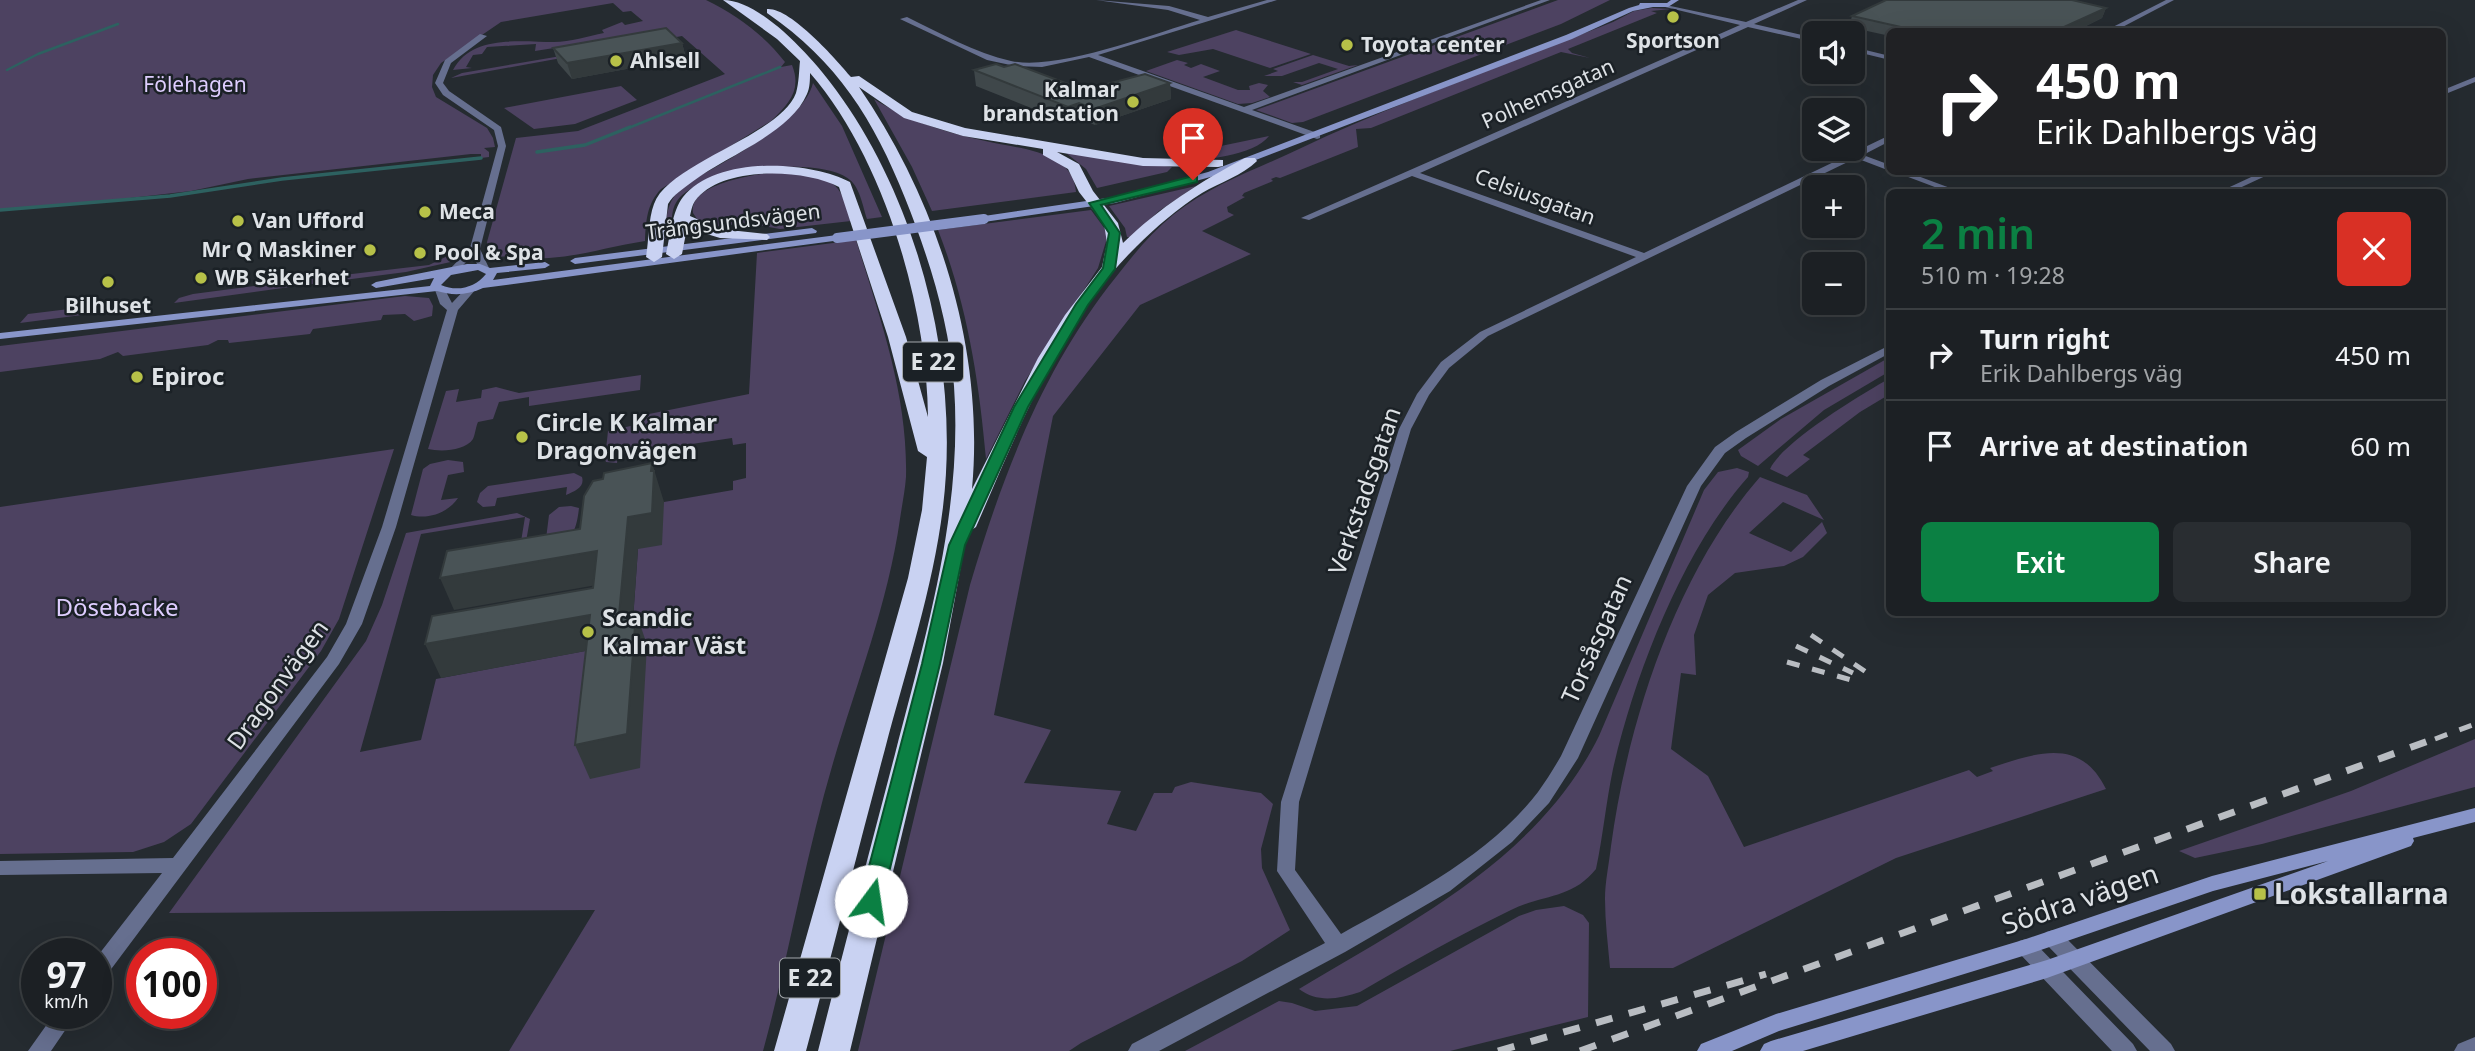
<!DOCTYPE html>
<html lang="en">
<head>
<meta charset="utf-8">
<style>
	:root { --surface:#1c2024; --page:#292d31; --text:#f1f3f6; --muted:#a0a3a6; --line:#3a3e41; --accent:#0b8043 }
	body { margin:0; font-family:"Noto Sans",sans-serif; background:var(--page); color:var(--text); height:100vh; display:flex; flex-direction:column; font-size:26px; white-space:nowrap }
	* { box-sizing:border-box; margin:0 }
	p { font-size:23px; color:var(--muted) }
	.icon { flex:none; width:38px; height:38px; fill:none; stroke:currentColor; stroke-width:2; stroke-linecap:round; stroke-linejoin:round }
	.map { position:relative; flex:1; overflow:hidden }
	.drawer { position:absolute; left:1886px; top:189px; width:560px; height:427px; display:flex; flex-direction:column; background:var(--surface); border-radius:10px; box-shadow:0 7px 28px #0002,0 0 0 2px var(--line) }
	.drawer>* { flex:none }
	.banner { position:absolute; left:1886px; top:28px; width:560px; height:147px; border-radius:10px; box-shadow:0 7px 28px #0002,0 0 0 2px var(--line); background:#202124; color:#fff; overflow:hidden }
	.controls { position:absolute; left:1802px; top:21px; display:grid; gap:14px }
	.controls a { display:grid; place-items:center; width:63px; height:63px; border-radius:10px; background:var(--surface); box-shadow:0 7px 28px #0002,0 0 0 2px var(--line); font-size:35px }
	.speed { position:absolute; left:21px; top:938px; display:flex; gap:14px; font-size:35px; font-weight:700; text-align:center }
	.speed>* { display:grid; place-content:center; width:91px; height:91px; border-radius:50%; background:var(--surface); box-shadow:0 7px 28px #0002,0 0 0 2px var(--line); line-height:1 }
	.speed small { font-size:18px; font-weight:400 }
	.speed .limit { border:10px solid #d22; background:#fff; color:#111 }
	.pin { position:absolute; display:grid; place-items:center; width:60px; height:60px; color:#fff; margin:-72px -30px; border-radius:50% 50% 50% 0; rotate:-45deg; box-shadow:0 0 7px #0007 }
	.pin .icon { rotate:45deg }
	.me { position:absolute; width:77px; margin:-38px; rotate:14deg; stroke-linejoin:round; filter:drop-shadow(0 0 5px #0008) }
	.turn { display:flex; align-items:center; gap:24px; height:147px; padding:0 35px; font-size:32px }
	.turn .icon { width:91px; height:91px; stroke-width:2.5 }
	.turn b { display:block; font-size:49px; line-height:60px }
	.round { display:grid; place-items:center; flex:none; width:74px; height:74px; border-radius:10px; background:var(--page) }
	.headline { display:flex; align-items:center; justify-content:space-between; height:119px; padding:0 35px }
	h1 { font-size:42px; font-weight:600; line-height:52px; color:var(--accent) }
	.button { display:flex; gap:14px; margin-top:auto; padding:14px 35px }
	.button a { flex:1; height:80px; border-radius:10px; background:var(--accent); color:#fff; font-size:28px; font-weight:600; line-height:80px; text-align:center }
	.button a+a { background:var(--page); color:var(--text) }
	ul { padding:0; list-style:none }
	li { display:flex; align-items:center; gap:21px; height:91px; padding:0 35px; border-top:2px solid var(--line) }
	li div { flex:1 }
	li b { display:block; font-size:26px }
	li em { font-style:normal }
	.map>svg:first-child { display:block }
	.green { fill:#4d4261 }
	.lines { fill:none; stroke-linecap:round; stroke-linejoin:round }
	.stream-far1 { stroke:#2d6160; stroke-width:2.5 }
	.stream { stroke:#2d6160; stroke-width:3.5 }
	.street { fill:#666f8f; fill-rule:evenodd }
	.secondary { fill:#8895c9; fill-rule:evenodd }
	.highway { fill:#c9d2f2; fill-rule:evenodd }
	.rail-far1 { stroke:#b9bdc2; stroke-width:5; stroke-dasharray:13 13; stroke-linecap:butt }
	.rail { stroke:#b9bdc2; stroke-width:7; stroke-dasharray:17 17; stroke-linecap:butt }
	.secondary-bridge { stroke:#8895c9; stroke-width:10 }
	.wall { fill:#3f474a }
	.shaded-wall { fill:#333a3c }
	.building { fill:#495356; stroke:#333a3c; stroke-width:2 }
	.route { fill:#0b8043; stroke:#07532c; stroke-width:2 }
	.poi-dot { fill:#b7c148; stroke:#1b2126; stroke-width:2.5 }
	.labels { text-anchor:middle; stroke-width:5; stroke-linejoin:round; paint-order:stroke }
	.far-poi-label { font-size:21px; font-weight:bold; fill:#dee2e6; stroke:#1b2126; text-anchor:start }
	.far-park-label { font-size:21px; fill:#decdfe; stroke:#1b2126 }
	.far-street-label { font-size:21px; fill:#dee2e6; stroke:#1b2126 }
	.shield { fill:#1b2126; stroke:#a4a8ac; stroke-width:2 }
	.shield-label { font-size:23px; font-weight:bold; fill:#dee2e6 }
	.poi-label { font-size:24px; font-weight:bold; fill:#dee2e6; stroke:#1b2126; text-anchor:start }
	.street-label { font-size:24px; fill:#dee2e6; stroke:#1b2126 }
	.park-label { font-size:24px; fill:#decdfe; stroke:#1b2126 }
	.near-poi-label { font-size:28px; font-weight:bold; fill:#dee2e6; stroke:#1b2126; text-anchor:start }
	.near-street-label { font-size:28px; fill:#dee2e6; stroke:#1b2126 }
</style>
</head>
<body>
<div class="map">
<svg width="2475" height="1051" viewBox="0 0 2475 1051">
	<rect width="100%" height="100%" fill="#252b30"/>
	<!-- green -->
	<path class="green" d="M0,0H706C737,15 764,35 785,62L781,67L792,65C802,90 789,104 771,121L661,189C647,204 646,220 645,241C612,246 581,256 549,258C529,260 509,255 489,257L487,242L516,138L578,131L725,74L682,36L451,78L462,73L561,56L554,48L535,51L536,44L487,47L482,54L473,55L466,67L472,68L453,70C472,34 522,42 554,42C570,42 588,36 604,33L602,30L622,22L625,25L643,21L631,11L623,12L613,3L501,22L441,63L433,75L432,87L436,97L487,128L493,138L495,147L484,148L489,152V157L481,158V154H471L248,179L191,191L51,207L0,210Z
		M1558,0H1610L1561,24L1303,122L1292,123L1256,110Z
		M1652,8L1671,9L1651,11L1657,13L1568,49L1572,53L1590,58L1561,52L1371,128L1356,129L1358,147L1280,178L1276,177L1271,179L1273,181L1244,193L1242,196L1245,197L1227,207L1228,212L1234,215L1202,231L1251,254L1140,305L1053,416L994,715L1051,730L1024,783L1121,791L1107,824L1136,831L1154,793H1172L1175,787L1191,782L1261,793L1273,804L1261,849L1262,868L1290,930L1242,961L1081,1043L1069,1051H858L970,585C1003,474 1043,368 1116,277C1133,255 1151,233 1173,215C1212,184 1255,170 1299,149C1401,101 1508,64 1613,22L1634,11Z
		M1236,30L1239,31L1311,54L1270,68L1213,49L1179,55L1167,52Z
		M1313,55L1349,66L1358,65L1302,85L1293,82H1302L1338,69L1319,63L1282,76H1264L1278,71L1273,69Z
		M1177,60L1188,63L1184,65L1191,68L1201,64L1220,71L1203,77L1238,90H1250L1249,86L1259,83L1268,85L1263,91L1270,97L1252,103L1238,104L1146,71Z
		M813,83L842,126L882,217L867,219C863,207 860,188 850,180C820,154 698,169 677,201C670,211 672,226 671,238L665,239C666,217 666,202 683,186C719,164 803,124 813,83Z
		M621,86L637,100L575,124L534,129L504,108Z
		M874,99C910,122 948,133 990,142C1012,147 1038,149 1057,161C1069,168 1075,179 1076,192L932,211L912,167Z
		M1269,136C1254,156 1202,160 1179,162V159L1187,153Z
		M1066,153L1172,167L1167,172L1097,188L1086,169Z
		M768,173C788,173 825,171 838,189C845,198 847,211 851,221L780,229L748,223L712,227L697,219L693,213C689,185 748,176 768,173Z
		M1196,186L1159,211L1131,237H1127L1125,228L1109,206Z
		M1091,210L1105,229L1107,238L1098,268L1025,381L986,459C979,380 967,304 938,230Z
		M856,240C880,318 908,395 906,477C905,491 902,505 900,519C888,603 857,682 833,763C805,858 789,956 763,1051H509L595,910L169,913L366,641L382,605L406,533L517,513L530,519L524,553L519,554L525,517L421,534L360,752L421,740L436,679L601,648H631L638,549L664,502L733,490V481L746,478V443L733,445L732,438L618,455L617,463L606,462L605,459L608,431L644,423V415L749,394L757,253Z
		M458,251L455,261L406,272L305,285L309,279L429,265Z
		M291,281L290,287L174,303L179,298L193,294Z
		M405,296L429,298L433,306L432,316L414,321L405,314L383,315L381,320L313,329L310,334L229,343L228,340H218L208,345L123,356L118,352L100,359L0,372V346Z
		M143,300L144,307L20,323L28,314Z
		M1890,357V371L1824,410L1758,466L1741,456L1738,450L1781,419Z
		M641,375L640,390L529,406V397L499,402L493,419L478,422C476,426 475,435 473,439C465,451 441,452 428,449L446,391L459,389L456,402L481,398L482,390L496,387L519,393Z
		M1890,378V394L1860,412L1803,455L1810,459L1787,477L1770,469C1782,442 1862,394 1890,378Z
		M394,449L339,619L321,651L191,824L164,842L133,852L0,854V507Z
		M448,460L463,462L464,472L448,475L441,500L458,498C448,513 427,520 411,515L423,469L430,464Z
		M1737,468L1749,472L1748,477C1683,550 1635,673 1613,769C1606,802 1603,836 1596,869C1572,899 1544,894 1511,910C1460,935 1409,963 1360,992C1339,999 1317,1003 1299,989C1412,921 1538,859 1599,736L1704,490L1718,472Z
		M574,473L582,477C585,487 575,491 566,495L567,487L497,498L495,506L483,507L477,502L480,493L488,486Z
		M1760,477L1807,495L1824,520L1783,502L1749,533L1791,552L1822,522L1827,533L1803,557L1784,566L1735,573L1708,595L1694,635L1696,675L1681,673L1671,749L1708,776L1744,847L1969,770L1977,777L1993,771L1990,768C2036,753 2080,736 2106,789L1896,858L1673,968H1610C1608,945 1605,922 1605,899C1605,882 1609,864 1611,846C1628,721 1676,573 1760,477Z
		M571,506L579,508C576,534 571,543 545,547L549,515L559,507Z
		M2475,739V787L2262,844L2195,858L2179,851L2351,791Z
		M1564,906L1583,915L1589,923L1588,1017L1450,1051H1185L1279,1001L1292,1003L1315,1011L1357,1006L1519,916L1536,910Z"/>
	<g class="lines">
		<!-- stream-far1 -->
		<path class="stream-far1" d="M7,70L38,54L118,24
			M626,129L780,67"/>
		<!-- stream -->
		<path class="stream" d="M537,152L585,145L630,127
			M0,210L170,196L282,179L481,158"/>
		<!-- street -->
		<path class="street" d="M1096,0L1169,6L1208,17L1267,0H1277L1098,55L1244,107L1541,0H1550L1252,110L1320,134V138L1317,139L1089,57L1042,67L1015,66L987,60L900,19L907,17C940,33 975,53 1011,61C1058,71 1152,34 1200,20L1168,10Z
			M1798,0H1807L1754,24L1815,38V42L1748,27L1420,173L1644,253L1890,135V141L1863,155L1890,165V171L1856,158L1488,336L1449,368L1429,395L1411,429L1299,802L1295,870L1341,934C1409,896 1489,856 1538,792C1546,781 1554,768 1561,756L1687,486L1715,447L1736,432L1821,380L1890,345V353L1829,386L1746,438L1725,453L1701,486L1578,758L1549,803L1512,842L1450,891L1345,952L1159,1051H1128L1132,1044L1325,943L1277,871L1281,802L1399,429L1417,394L1441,362L1480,332L1636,257L1412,176L1309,220L1301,218L1740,25L1661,6V4L1746,22Z
			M2166,0H2174L2113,32H2103Z
			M480,34L487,36L451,63L443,83L449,91L501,127L506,146L480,249L489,268L488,270H480L473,256L453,274L448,271L470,248L498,146L494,130L443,95L435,83L445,60Z
			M1853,47L1890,56V60L1853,51Z
			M2475,77V82L2443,95V90Z
			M1895,172H1907L1961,192H1948Z
			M2262,172H2274L2231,192H2219Z
			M471,286L476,289L458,310L396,527L362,624L339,664L103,980L96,983V958L162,873L0,875V861L173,858L327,657L346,624L382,527L447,310L440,304L435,290L436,288H444L452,303L467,287Z
			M2053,930L2060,932L2171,1044L2175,1051H2150L2046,944L2043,938L2046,932Z
			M2026,939L2033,941L2133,1044L2137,1051H2112L2019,953L2016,947L2019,941Z
			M55,1013H77L51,1051H28Z
			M2475,1037V1051H2454L2458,1044Z"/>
		<!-- secondary -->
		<path class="secondary" d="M1671,0H1679L1668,7H1653L1633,11L1572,39L1214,176L1115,203L984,222L979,219L984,216L1114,197L1208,172L1566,35L1629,8L1639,5L1640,3H1667Z
			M812,228L817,231L816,233L575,264L570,261L575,258Z
			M837,235L841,236V240L483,288C468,295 453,296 437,291L0,339V333L430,286L434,278L376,288L371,285L376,282L467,264H480L490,268L545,262L550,265L545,268L497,273L493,280ZM478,270L486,274C475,288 457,292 441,285L451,275Z
			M2475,808V822L2413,838L2414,841L2411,846L2047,978L1803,1051H1760L1764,1044L1771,1041L2047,960L2328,861L2213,891L2026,955L1779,1031L1732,1051H1697L1701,1044L1776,1014L2026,939L2212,876Z"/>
		<!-- highway -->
		<path class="highway" d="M723,0C762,0 815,61 836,90C920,204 960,368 943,507C933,589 906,669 885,749C858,849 833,950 806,1051H774L908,578L922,510L927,457L918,451L888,337L839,187C805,169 721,165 695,201C692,205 691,212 690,216L720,229L767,234L770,237L767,240L720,238L687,228L682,254L674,259L666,254C670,237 672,211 683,197C716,156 808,160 850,182L906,337L928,417C927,306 884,158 810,73C810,79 810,88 807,94C790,134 725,156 692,182C683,189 674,194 668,204L662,257L654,262L646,257C649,240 648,220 654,204C668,163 780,136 796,93C799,83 799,70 800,61L777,39Z
			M767,9C790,7 836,59 851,77L859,76L912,112L965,128L1143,158L1223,160V166L1218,167L1143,166L1057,152L1079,164L1093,191L1118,223L1123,243C1160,207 1200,182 1245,158H1255L1257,161C1243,175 1219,183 1202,193C1178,208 1156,227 1136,247C1059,322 1018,431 976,527L967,533L943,663L850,1051H818C843,952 869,853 895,754C926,634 963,511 954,386C949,321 929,258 905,198C874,120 837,61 767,13ZM859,87L904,118L963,136L1043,149V155L1068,169L1079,192L1104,224L1107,243L1102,267L1065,315L1038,358L972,489C985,349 938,202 859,87Z"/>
		<!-- rail-far1 -->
		<path class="rail-far1" d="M1811,635L1869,674
			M1796,646L1853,673
			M1787,662L1862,683
			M2435,739L2475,724"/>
		<!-- rail -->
		<path class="rail" d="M1498,1051L1766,974
			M1580,1051L2439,737"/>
		<!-- secondary-bridge -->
		<path class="secondary-bridge" d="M837,238L984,219"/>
	</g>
	<!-- wall -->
	<path class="wall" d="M2106,8L2102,18L2074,32H1890V36L1849,27L1852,16Z
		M682,43L686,58L572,79L558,63L553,48Z
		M974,70L1084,90L1170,83L1171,99L1095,125L1080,119L1069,123L976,86Z"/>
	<!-- shaded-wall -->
	<path class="shaded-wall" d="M2106,8L2102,18L2074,32H2053Z
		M682,43L686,58L572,79L567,63Z
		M1170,83L1171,99L1095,125L1094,109Z
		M1079,103L1080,119L1069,123L1068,107Z
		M652,463L664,502L662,545L638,549L631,648L619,615L628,517L651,471Z
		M597,551L608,583L454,610L440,578Z
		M636,612L647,645L640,768L590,779L575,745Z
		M590,615L602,648L441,678L425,644Z"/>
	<!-- building -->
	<path class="building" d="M1886,0H2072L2106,8L2053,32H1923L1852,16Z
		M666,28L682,43L567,63L553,48Z
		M996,64L1004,67L1015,64L1084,90L1145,74L1170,83L1094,109L1079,103L1068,107L974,70Z
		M652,463L651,471H654L652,513L628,517L619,615L636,612L627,734L575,745L590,615L425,644L432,616L593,588L597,551L440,578L447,551L580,529L584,496L593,481L603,479L604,473Z"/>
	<!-- route -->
	<path class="route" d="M1193,176L1197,177V182L1101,205L1120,233L1115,269L1088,305L1028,407L965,545L940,664L882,901L878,907L871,910L863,907L860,901L922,664L949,545L1014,407L1076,304L1103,268L1109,233L1089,203Z"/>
	<!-- markers -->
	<g class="poi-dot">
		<circle cx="1673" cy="17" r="7"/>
		<circle cx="1347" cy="45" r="7"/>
		<circle cx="616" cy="61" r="7"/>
		<circle cx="1133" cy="102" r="7"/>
		<circle cx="425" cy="212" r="7"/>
		<circle cx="238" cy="221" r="7"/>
		<circle cx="370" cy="250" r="7"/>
		<circle cx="420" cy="253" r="7"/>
		<circle cx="201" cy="278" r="7"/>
		<circle cx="108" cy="282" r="7"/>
		<circle cx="137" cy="377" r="7"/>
		<circle cx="522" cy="437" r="7"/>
		<circle cx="588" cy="632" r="7"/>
		<rect x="2253" y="887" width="14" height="14" rx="3.5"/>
	</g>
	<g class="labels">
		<!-- far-poi labels -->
		<g class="far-poi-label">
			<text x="1673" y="48" text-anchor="middle">Sportson</text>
			<text x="1361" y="52">Toyota center</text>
			<text x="630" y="68">Ahlsell</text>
			<text x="1119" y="97" text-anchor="end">Kalmar<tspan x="1119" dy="24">brandstation</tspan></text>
			<text x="439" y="219">Meca</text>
			<text x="252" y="228">Van Ufford</text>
			<text x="356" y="257" text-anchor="end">Mr Q Maskiner</text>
			<text x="434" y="260">Pool &amp; Spa</text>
			<text x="215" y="285">WB Säkerhet</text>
			<text x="108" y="313" text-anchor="middle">Bilhuset</text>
		</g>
		<!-- far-park labels -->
		<g class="far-park-label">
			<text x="195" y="92">Fölehagen</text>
		</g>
		<!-- far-street labels -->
		<g class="far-street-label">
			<text transform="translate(1548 94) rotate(-24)" y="7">Polhemsgatan</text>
			<text transform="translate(1535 197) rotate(20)" y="7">Celsiusgatan</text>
			<text transform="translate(733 222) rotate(-7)" y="7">Trångsundsvägen</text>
		</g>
		<!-- shield labels -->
		<g class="shield">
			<rect x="903" y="342.5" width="60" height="39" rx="5"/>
			<rect x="780" y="958.5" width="60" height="39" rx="5"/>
		</g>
		<g class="shield-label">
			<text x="933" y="370">E 22</text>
			<text x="810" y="986">E 22</text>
		</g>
		<!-- poi labels -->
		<g class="poi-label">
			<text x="151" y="385">Epiroc</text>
			<text x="536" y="431">Circle K Kalmar<tspan x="536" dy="28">Dragonvägen</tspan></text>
			<text x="602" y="626">Scandic<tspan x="602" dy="28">Kalmar Väst</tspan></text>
		</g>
		<!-- street labels -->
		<g class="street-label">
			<text transform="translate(1365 491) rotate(-71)" y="8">Verkstadsgatan</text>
			<text transform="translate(1597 639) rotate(-66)" y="8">Torsåsgatan</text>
			<text transform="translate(278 685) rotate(-54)" y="8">Dragonvägen</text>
		</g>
		<!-- park labels -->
		<g class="park-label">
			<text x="117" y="616">Dösebacke</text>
		</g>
		<!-- near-poi labels -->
		<g class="near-poi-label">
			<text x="2274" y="904">Lokstallarna</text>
		</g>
		<!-- near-street labels -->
		<g class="near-street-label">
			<text transform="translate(2080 899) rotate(-19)" y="10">Södra vägen</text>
		</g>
	</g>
</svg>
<div class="controls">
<a><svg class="icon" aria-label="sound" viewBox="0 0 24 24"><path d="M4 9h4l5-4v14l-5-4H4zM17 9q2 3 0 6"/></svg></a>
<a><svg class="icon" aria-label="layers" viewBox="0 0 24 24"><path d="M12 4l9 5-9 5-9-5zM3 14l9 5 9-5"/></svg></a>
<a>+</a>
<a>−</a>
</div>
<div class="speed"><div>97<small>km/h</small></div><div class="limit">100</div></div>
<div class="pin" style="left:1193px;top:180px;background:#d93025"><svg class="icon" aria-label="arrive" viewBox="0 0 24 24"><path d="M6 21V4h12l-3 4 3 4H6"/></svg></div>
<svg class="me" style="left:871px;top:901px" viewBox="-20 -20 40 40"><circle r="19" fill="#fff"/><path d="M0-13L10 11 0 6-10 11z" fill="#0b8043"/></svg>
<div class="banner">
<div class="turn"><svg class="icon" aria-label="right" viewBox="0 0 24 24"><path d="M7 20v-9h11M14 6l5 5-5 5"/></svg><div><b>450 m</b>Erik Dahlbergs väg</div></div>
</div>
<section class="drawer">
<div class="headline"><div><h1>2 min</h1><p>510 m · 19:28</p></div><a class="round" style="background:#d93025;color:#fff"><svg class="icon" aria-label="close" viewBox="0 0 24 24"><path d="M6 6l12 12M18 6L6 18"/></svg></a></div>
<ul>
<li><svg class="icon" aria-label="right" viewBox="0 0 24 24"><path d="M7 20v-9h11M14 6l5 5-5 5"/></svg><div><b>Turn right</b><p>Erik Dahlbergs väg</p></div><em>450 m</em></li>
<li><svg class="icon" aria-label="arrive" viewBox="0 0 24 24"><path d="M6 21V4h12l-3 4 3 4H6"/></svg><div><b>Arrive at destination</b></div><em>60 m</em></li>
</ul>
<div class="button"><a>Exit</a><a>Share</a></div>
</section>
</div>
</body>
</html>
